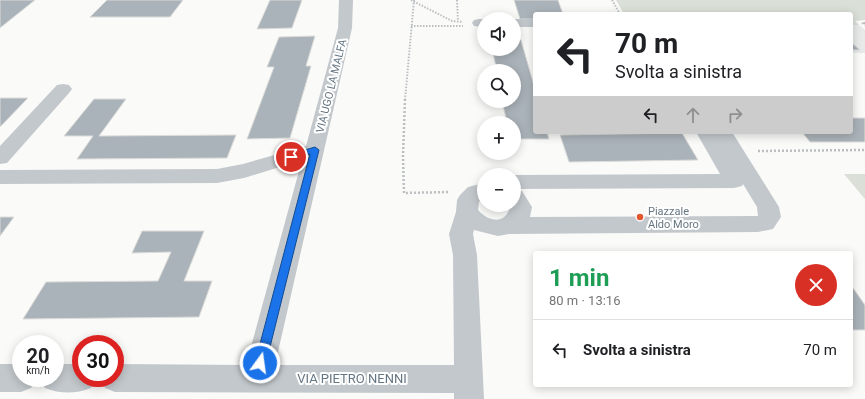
<!DOCTYPE html>
<html lang="it">
<head>
<meta charset="utf-8">
<style>
	:root { --surface:#fff; --page:#f6f6f6; --text:#202124; --muted:#757577; --line:#e0e0e0 }
	body { margin:0; font-family:Roboto,sans-serif; background:var(--page); color:var(--text); height:100vh; display:flex; flex-direction:column; font-size:15px; white-space:nowrap }
	* { box-sizing:border-box; margin:0 }
	p { font-size:13px; color:var(--muted) }
	.icon { flex:none; width:22px; height:22px; fill:none; stroke:currentColor; stroke-width:2; stroke-linecap:round; stroke-linejoin:round }
	.map { position:relative; flex:1; overflow:hidden }
	.panel { position:absolute; left:533px; top:251px; width:320px; height:136px; display:flex; flex-direction:column; background:var(--surface); border-radius:4px; box-shadow:0 2px 10px #0003 }
	.panel>* { flex:none }
	.top-card { position:absolute; left:533px; top:12px; width:320px; height:122px; border-radius:4px; box-shadow:0 2px 10px #0003; background:#fff; color:var(--text); overflow:hidden }
	.fabs { position:absolute; left:477px; top:12px; display:grid; gap:8px }
	.fabs a { display:grid; place-items:center; width:44px; height:44px; border-radius:50%; background:var(--surface); box-shadow:0 2px 10px #0003; font-size:20px }
	.speed { position:absolute; left:12px; top:335px; display:flex; gap:8px; font-size:20px; font-weight:700; text-align:center }
	.speed>* { display:grid; place-content:center; width:52px; height:52px; border-radius:50%; background:var(--surface); box-shadow:0 2px 10px #0003; line-height:1 }
	.speed small { font-size:10px; font-weight:400 }
	.speed .limit { border:6px solid #d22; background:#fff; color:#111 }
	.pin { position:absolute; display:grid; place-items:center; width:34px; height:34px; color:#fff; margin:-17px; border:2px solid #fff; border-radius:50%; box-shadow:0 1px 4px #0007 }
	.me { position:absolute; width:44px; margin:-22px; rotate:14deg; stroke-linejoin:round; filter:drop-shadow(0 0 3px #0008) }
	.turn { display:flex; align-items:center; gap:14px; height:84px; padding:0 16px; font-size:18px }
	.turn .icon { width:52px; height:52px; stroke-width:2.5 }
	.turn b { display:block; font-size:28px; line-height:34px }
	.lanes { display:flex; align-items:center; height:38px; padding:0 16px; background:#0003; justify-content:center; gap:20px; direction:ltr }
	.lanes .off { opacity:.35 }
	.round { display:grid; place-items:center; flex:none; width:42px; height:42px; border-radius:21px; background:var(--page) }
	.summary { display:flex; align-items:center; justify-content:space-between; height:68px; padding:0 16px }
	h1 { font-size:24px; font-weight:700; line-height:30px; color:#1e9e55 }
	ul { padding:0; list-style:none }
	li { display:flex; align-items:center; gap:12px; height:60px; padding:0 16px; border-top:1px solid var(--line) }
	li div { flex:1 }
	li b { display:block; font-size:15px }
	li em { font-style:normal }
	.map>svg:first-child { display:block }
	.built { fill:#e8e9e9 }
	.green { fill:#dadfd7 }
	.building { fill:#aab3b9; stroke:#dcdcda }
	.lines { fill:none; stroke-linecap:round; stroke-linejoin:round }
	.path-far1 { stroke:#bbbfc2; stroke-width:2; stroke-dasharray:1.5 1.5; stroke-linecap:butt }
	.path { stroke:#bbbfc2; stroke-width:2.5; stroke-dasharray:2 2; stroke-linecap:butt }
	.minor { fill:#c3c8cc; fill-rule:evenodd }
	.route { fill:#1a73e8; stroke:#114b97 }
	.poi-dot { fill:#e4572e; stroke:#fff; stroke-width:1.5 }
	.labels { text-anchor:middle; stroke-width:4; stroke-linejoin:round; paint-order:stroke }
	.street-label { font-size:11px; fill:#657683; stroke:#fff }
	.poi-label { font-size:11px; fill:#657683; stroke:#fff; text-anchor:start }
	.near-street-label { font-size:13px; fill:#657683; stroke:#fff }
</style>
</head>
<body>
<div class="map">
<svg width="865" height="399" viewBox="0 0 865 399">
	<rect width="100%" height="100%" fill="#fafaf8"/>
	<!-- built -->
	<path class="built" d="M851,25H859L865,30V53H851Z"/>
	<!-- green -->
	<path class="green" d="M616,0H865V20L855,21L859,25H851V14H624Z
		M844,174H865V199Z"/>
	<!-- building -->
	<path class="building" d="M0,0H35L0,28Z
		M107,0H183L170,17H90Z
		M270,0H302L292,28L257,29Z
		M514,0H558L563,14H535V19H520Z
		M315,36L306,66H311L290,138L247,139L274,67H267L279,37Z
		M514,40H521L535,89V132H547L549,139H514V123H507L502,101H514V71H497L492,49H514Z
		M851,42L860,50H851Z
		M0,98H28L0,127Z
		M94,99H126L99,136L236,135L227,158L77,159L93,136H64Z
		M851,118H865V142H810L802,132H851Z
		M682,133L698,160L569,162L560,135Z
		M0,217H14L0,236Z
		M142,231H204L184,281H212L199,317L23,319L46,282L158,281L171,252L132,253Z
		M851,285L865,305V330H851Z"/>
	<g class="lines">
		<!-- path-far1 -->
		<path class="path-far1" d="M411,0L452,21L463,22
			M457,0L458,21
			M612,0L620,14
			M865,23H862L865,25
			M411,26H463
			M405,100L414,0"/>
		<!-- path -->
		<path class="path" d="M405,99L403,156L404,193L449,192
			M758,151L865,150"/>
		<!-- minor -->
		<path class="minor" d="M339,0H353L352,28L275,365H454L453,255L449,234L456,212L457,200L460,195L468,187L484,183V197L479,202L478,210C489,222 505,225 510,207L509,205H514V175L720,174L696,132H732L779,207L781,217L773,229L758,232L509,234L498,236L474,230L473,234L477,255L484,399H454V393L115,392L105,388L100,378H115V364L246,365L302,160L244,178L217,183L0,184V170L217,169L243,164L306,146L338,28ZM743,184L757,207L758,216L530,217L532,207L522,191L516,189L734,188L742,186Z
			M479,19H485H484V27L474,26L472,23L474,20Z
			M513,19H535V27H514V19Z
			M63,84L69,85L72,89L69,93L7,163L0,164V146L57,85Z
			M0,364H21V378H36L31,388L21,392H0Z
			M55,364H81V378H96L91,388C76,394 60,394 45,388L40,378H55Z"/>
	</g>
	<!-- route -->
	<path class="route" d="M315,147L319,150L266,363L265,366L260,368L256,366L255,363L310,154L291,160L287,157L288,155Z"/>
	<!-- markers -->
	<circle class="poi-dot" cx="640" cy="217" r="4"/>
	<g class="labels">
		<!-- street labels -->
		<g class="street-label">
			<text transform="translate(331 86) rotate(-76)" y="4">VIA UGO LA MALFA</text>
		</g>
		<!-- poi labels -->
		<g class="poi-label">
			<text x="648" y="215">Piazzale<tspan x="648" dy="13">Aldo Moro</tspan></text>
		</g>
		<!-- near-street labels -->
		<g class="near-street-label">
			<text x="352" y="383">VIA PIETRO NENNI</text>
		</g>
	</g>
</svg>
<div class="fabs">
<a><svg class="icon" aria-label="sound" viewBox="0 0 24 24"><path d="M4 9h4l5-4v14l-5-4H4zM17 9q2 3 0 6"/></svg></a>
<a><svg class="icon" aria-label="search" viewBox="0 0 24 24"><circle cx="10" cy="10" r="6"/><path d="M15 15l6 6"/></svg></a>
<a>+</a>
<a>−</a>
</div>
<div class="speed"><div>20<small>km/h</small></div><div class="limit">30</div></div>
<div class="pin" style="left:291px;top:157px;background:#d93025"><svg class="icon" aria-label="arrive" viewBox="0 0 24 24"><path d="M6 21V4h12l-3 4 3 4H6"/></svg></div>
<svg class="me" style="left:260px;top:363px" viewBox="-20 -20 40 40"><circle r="17" fill="#1a73e8" stroke="#fff" stroke-width="3"/><path d="M0-11L8 9 0 5-8 9z" fill="#fff"/></svg>
<div class="top-card">
<div class="turn"><svg class="icon" aria-label="left" viewBox="0 0 24 24"><path d="M17 20v-9H6M10 6l-5 5 5 5"/></svg><div><b>70 m</b>Svolta a sinistra</div></div>
<div class="lanes"><svg class="icon" aria-label="left" viewBox="0 0 24 24"><path d="M17 20v-9H6M10 6l-5 5 5 5"/></svg><svg class="icon off" aria-label="ahead" viewBox="0 0 24 24"><path d="M12 20V5M6 11l6-6 6 6"/></svg><svg class="icon off" aria-label="right" viewBox="0 0 24 24"><path d="M7 20v-9h11M14 6l5 5-5 5"/></svg></div>
</div>
<section class="panel">
<div class="summary"><div><h1>1 min</h1><p>80 m · 13:16</p></div><a class="round" style="background:#d93025;color:#fff"><svg class="icon" aria-label="close" viewBox="0 0 24 24"><path d="M6 6l12 12M18 6L6 18"/></svg></a></div>
<ul>
<li><svg class="icon" aria-label="left" viewBox="0 0 24 24"><path d="M17 20v-9H6M10 6l-5 5 5 5"/></svg><div><b>Svolta a sinistra</b></div><em>70 m</em></li>
</ul>
</section>
</div>
</body>
</html>
